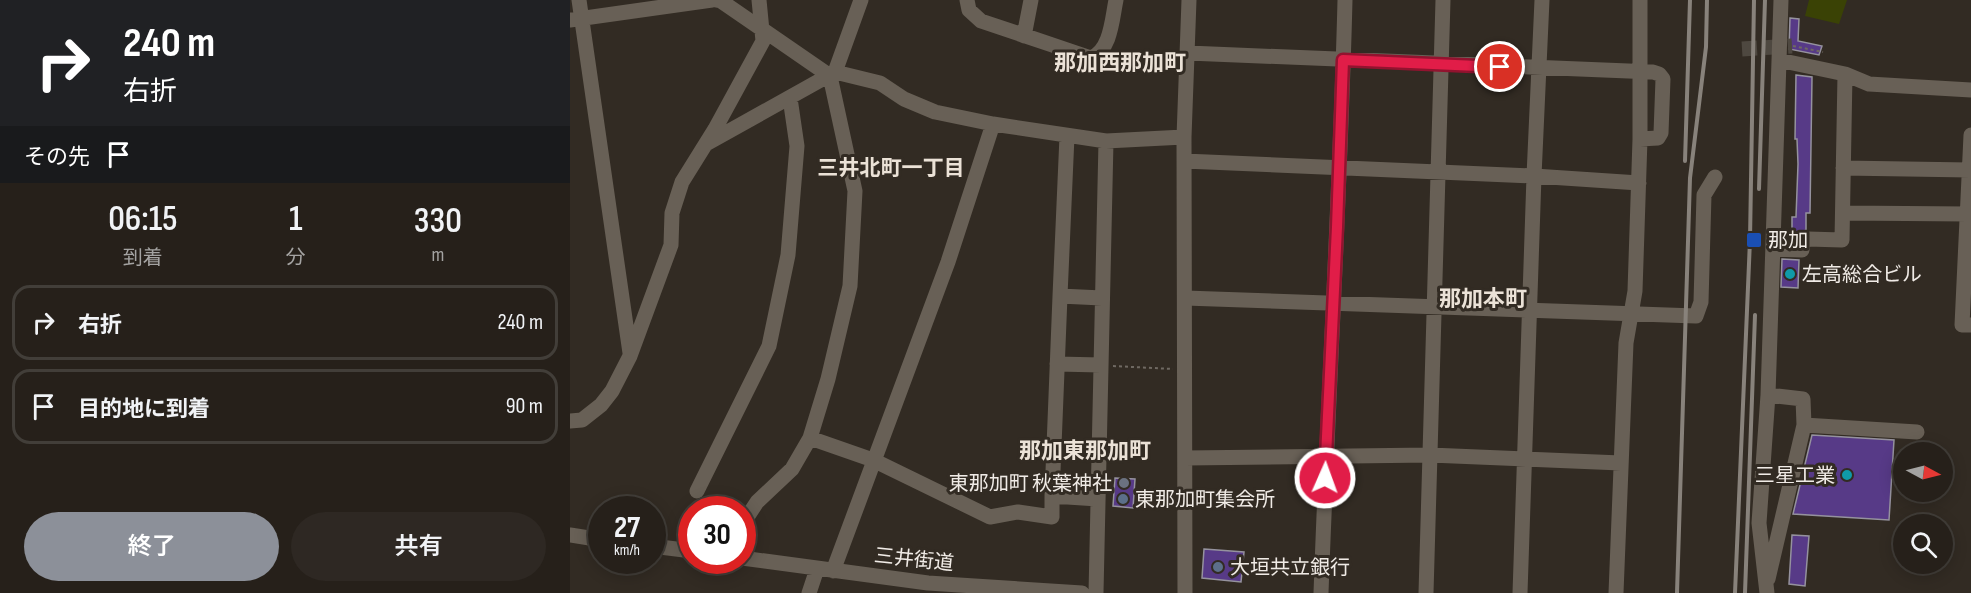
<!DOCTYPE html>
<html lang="ja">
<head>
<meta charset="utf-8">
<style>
	:root { --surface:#26201a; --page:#2e2823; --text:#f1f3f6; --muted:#a4a3a2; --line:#423e39; --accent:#8c9099 }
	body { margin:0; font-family:"Sofia Sans Condensed","Noto Sans JP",sans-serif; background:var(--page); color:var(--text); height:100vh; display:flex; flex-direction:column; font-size:22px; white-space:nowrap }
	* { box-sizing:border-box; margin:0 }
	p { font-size:20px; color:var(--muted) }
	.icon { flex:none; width:33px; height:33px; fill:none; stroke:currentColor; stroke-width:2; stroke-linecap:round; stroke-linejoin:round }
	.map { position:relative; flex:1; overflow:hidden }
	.panel { display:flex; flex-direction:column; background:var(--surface); width:570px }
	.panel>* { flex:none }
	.banner { background:#202124; color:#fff; overflow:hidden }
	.needle { width:39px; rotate:97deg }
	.controls { position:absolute; left:1323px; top:442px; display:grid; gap:12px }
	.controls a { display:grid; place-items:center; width:60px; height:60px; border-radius:50%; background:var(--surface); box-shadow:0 3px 15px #0003,0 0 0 2px var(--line); font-size:30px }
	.speed { position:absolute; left:18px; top:496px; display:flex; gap:12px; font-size:30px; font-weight:700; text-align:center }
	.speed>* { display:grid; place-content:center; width:78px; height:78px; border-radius:50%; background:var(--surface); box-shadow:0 3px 15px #0003,0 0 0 2px var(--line); line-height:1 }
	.speed small { font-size:15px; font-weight:400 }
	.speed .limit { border:9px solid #d22; background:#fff; color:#111 }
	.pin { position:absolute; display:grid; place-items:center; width:51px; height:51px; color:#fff; margin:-26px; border:3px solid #fff; border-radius:50%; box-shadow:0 2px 6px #0007 }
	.me { position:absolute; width:66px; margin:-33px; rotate:2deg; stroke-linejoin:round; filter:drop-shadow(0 0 4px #0008) }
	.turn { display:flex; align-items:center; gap:21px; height:126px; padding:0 24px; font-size:27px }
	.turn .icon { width:78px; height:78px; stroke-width:2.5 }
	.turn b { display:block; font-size:42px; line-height:51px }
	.then { display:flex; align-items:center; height:57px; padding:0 24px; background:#0003; gap:12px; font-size:22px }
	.eta { display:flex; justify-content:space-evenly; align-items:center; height:102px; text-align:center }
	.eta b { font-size:36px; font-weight:600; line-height:42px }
	.action { display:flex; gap:12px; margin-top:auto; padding:12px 24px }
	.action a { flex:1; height:69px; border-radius:36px; background:var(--accent); color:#fff; font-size:24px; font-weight:600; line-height:69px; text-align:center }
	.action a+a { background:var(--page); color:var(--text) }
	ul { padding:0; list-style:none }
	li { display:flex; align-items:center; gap:18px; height:75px; margin:0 12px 9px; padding:0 12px; border:3px solid var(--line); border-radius:18px }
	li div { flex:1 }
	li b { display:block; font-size:22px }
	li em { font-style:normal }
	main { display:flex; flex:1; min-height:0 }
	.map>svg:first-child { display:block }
	.green { fill:#3a4205 }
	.building { fill:#573a87; stroke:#95929e; stroke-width:1.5 }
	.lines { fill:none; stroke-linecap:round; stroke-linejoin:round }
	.minor-tunnel { stroke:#4e4840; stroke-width:15; stroke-dasharray:15 8; stroke-linecap:butt }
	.path { stroke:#6f6962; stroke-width:2; stroke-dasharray:3 3; stroke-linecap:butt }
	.minor { stroke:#686056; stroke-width:15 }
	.rail { stroke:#88827b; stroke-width:4 }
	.route-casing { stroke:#92132f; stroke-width:15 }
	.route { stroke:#e11d48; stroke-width:10 }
	.transit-dot { fill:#1a4fb4; stroke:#322b23; stroke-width:2 }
	.culture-dot { fill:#0f9aa8; stroke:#322b23; stroke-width:2 }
	.worship-dot { fill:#6b7280; stroke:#322b23; stroke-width:2 }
	.service-dot { fill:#5c6f8a; stroke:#322b23; stroke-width:2 }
	.labels { text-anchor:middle; stroke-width:6; stroke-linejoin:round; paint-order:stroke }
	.poi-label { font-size:20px; fill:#f0ebe6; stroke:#322b23; text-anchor:start }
	.street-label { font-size:20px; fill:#f0ebe6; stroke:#322b23 }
	.neighbourhood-label { font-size:21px; font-weight:bold; fill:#ebe2d7; stroke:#322b23 }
	.quarter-label { font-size:22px; font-weight:bold; fill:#ebe2d7; stroke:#322b23 }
</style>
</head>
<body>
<main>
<section class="panel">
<div class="banner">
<div class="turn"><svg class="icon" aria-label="right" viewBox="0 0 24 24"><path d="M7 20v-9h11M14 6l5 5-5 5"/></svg><div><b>240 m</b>右折</div></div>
<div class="then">その先<svg class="icon" aria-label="arrive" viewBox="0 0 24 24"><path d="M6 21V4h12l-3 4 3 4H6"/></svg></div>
</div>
<div class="eta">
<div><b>06:15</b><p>到着</p></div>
<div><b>1</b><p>分</p></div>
<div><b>330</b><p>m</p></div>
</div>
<ul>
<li><svg class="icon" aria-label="right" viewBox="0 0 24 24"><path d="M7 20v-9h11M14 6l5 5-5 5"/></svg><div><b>右折</b></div><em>240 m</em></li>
<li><svg class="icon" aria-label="arrive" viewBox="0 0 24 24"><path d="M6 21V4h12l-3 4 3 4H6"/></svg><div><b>目的地に到着</b></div><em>90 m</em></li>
</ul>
<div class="action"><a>終了</a><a>共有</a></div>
</section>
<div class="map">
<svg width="1401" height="593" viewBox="0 0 1401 593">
	<rect width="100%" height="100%" fill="#322b23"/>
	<!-- green -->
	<path class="green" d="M1239,0H1277L1269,24L1235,16Z"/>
	<!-- building -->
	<path class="building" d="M1220,18L1229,19L1228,41L1252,46L1249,55L1219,49Z
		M1226,75L1242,77L1240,213H1236V230L1226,236H1222V217H1226L1228,164L1227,139H1225Z
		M1212,259L1229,260L1228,288L1211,287Z
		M1242,435L1324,440L1319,520L1223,514Z
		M545,478L565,479L563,508L543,506Z
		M1222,535L1239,536L1235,586L1219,584Z
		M634,549L674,552L671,582L632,578Z"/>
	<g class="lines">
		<!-- minor-tunnel -->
		<path class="minor-tunnel" d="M1172,49L1222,46"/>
		<!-- path -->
		<path class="path" d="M1223,46L1253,52
			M543,366L603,369
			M563,491L603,492"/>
		<!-- minor -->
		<path class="minor" d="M9,0L60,353
			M146,0L151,1L260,76L285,191L280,286L258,379L240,438L222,469L187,502L174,522L172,527
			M397,0L399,10L411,21L521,58C541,50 542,19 546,0
			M0,20L142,0
			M454,36L461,0
			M618,53L1083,72L1089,74L1093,79L1091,133L1088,138L1070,139
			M1209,60L1275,74L1299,84L1401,90
			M265,72L310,83L334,99L365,112L423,124L536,141L614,137
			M1401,135L1392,325H1401
			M136,144L265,72L291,0
			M614,161L964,176L1069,183
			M1273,168L1400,170
			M1273,213L1398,214
			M1203,249L1232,250V244L1238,239L1272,240L1275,74
			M490,296L497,136
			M615,298L1126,316L1131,302L1134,195L1145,177
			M487,364L531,365
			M1198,395L1233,399L1234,425L1198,579
			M0,421L12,420L31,405L42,391L60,356L101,245L102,213L112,182L145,129L193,41L189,0
			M1234,425L1347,432
			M240,438L303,460L420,517L448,512L482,517V496L528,499
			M615,458L860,455L1051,463
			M127,491L199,346L218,255L227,146L220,98
			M482,496L490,296L532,298
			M0,535L32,540
			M82,546L122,551
			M172,558L358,583L512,593
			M263,571L378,262L423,124
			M239,593L247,569
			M526,593L536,141
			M615,593L614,137L619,0
			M751,593C758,395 770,198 775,0
			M856,593L873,0
			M950,593L964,176L972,0
			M1046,593L1056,343L1065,291L1070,139V0
			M1197,593L1189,523L1198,395L1211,0"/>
		<!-- rail -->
		<path class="rail" d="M1115,161L1120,0
			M1189,189L1195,0
			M1107,593L1120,178L1136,47L1137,0
			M1165,593L1180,240L1184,0
			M1175,593L1185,315"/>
	</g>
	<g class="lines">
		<!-- route casing -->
		<g class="route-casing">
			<path id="route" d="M755,478L767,227L773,60L930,67"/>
		</g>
		<!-- route -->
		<use href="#route" class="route"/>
	</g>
	<!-- markers -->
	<rect class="transit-dot" x="1176" y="232" width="16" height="16" rx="3"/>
	<g class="culture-dot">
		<circle cx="1220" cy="274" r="6"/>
		<circle cx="1277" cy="475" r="6"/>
	</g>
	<circle class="worship-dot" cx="554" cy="483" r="6"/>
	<g class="service-dot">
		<circle cx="553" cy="499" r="6"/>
		<circle cx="648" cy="567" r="6"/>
	</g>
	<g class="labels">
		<!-- poi labels -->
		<g class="poi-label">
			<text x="1198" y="247">那加</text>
			<text x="1232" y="281">左高総合ビル</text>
			<text x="1265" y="482" text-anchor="end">三星工業</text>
			<text x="542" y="490" text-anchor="end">東那加町 秋葉神社</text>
			<text x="565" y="506">東那加町集会所</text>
			<text x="660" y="574">大垣共立銀行</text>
		</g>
		<!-- street labels -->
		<g class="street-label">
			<text transform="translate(344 559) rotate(6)" y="7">三井街道</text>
		</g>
		<!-- neighbourhood labels -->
		<g class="neighbourhood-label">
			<text x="321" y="175">三井北町一丁目</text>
		</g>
		<!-- quarter labels -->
		<g class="quarter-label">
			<text x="550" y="70">那加西那加町</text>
			<text x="913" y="306">那加本町</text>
			<text x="515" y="458">那加東那加町</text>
		</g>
	</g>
</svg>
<div class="controls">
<a><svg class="needle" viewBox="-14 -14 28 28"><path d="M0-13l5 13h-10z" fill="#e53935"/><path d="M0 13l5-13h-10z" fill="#a4a3a2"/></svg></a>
<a><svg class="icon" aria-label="search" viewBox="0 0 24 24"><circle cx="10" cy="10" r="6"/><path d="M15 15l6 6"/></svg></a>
</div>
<div class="speed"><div>27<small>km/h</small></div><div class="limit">30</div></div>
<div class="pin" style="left:930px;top:67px;background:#d93025"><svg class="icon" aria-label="arrive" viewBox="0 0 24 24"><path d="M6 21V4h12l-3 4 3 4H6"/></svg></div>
<svg class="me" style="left:755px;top:478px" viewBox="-20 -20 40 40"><circle r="17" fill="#e11d48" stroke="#fff" stroke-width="3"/><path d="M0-11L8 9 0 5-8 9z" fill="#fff"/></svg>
</div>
</main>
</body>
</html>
